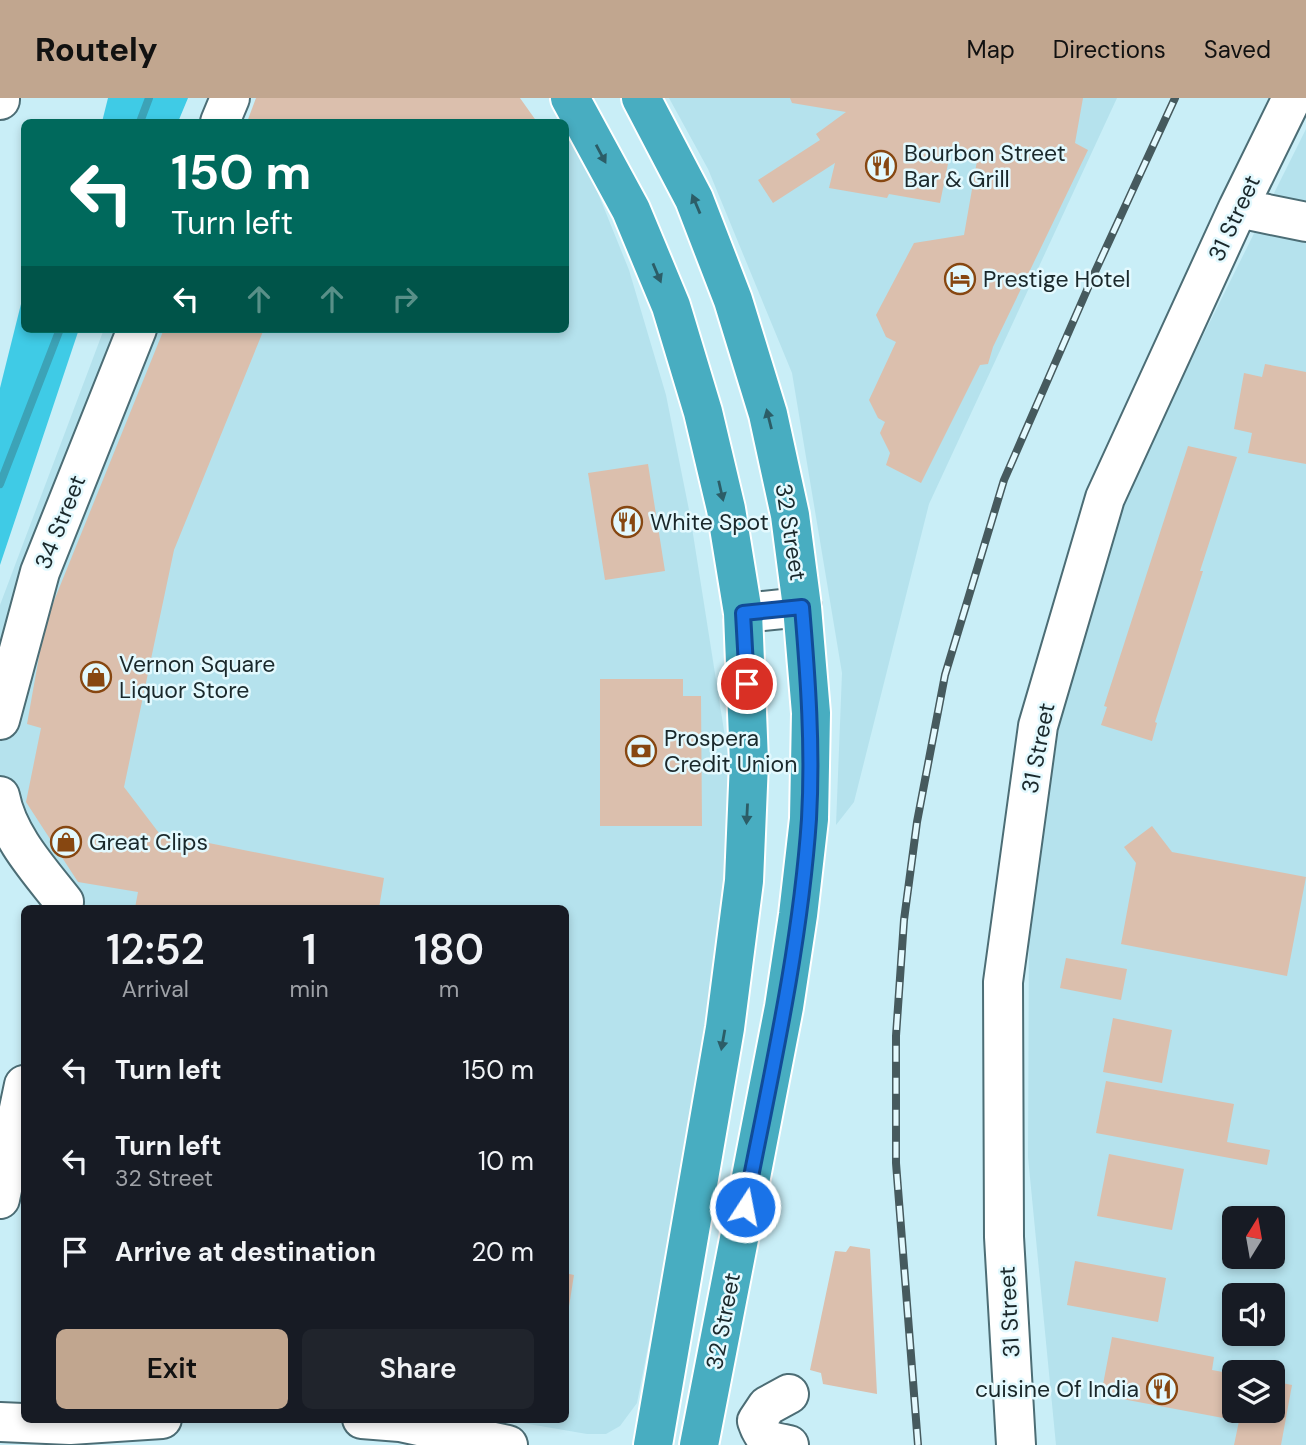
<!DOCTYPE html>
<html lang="en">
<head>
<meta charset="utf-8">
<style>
	:root { --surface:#171b24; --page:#20242c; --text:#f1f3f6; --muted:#9ea1a6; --accent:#c1a68f }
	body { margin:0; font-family:"DM Sans",sans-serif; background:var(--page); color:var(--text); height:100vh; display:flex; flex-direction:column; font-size:26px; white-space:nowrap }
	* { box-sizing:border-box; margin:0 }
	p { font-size:23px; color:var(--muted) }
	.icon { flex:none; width:38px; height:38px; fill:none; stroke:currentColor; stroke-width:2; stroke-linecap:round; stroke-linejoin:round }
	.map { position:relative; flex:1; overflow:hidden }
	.sheet { position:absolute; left:21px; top:807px; width:548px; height:518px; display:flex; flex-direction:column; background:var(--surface); border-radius:10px; box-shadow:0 4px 10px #0003 }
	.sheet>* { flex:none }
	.top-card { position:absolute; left:21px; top:21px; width:548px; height:214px; border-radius:10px; box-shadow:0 4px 10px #0003; background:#00695c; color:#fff; overflow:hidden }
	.needle { width:46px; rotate:11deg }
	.fabs { position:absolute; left:1222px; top:1108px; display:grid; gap:14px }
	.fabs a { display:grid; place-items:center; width:63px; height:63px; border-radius:10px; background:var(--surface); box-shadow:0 4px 10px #0003; font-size:35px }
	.pin { position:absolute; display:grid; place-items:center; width:60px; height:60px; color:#fff; margin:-30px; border:4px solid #fff; border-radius:50%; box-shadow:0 2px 7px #0007 }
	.me { position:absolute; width:77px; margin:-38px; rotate:11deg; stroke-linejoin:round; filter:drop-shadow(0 0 5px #0008) }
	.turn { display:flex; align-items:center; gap:24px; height:147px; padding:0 35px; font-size:32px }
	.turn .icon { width:91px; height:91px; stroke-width:2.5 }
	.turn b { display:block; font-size:49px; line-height:60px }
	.lanes { display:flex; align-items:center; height:66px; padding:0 35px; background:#0003; justify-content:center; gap:35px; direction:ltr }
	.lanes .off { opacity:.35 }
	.eta { display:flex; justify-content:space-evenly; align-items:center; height:119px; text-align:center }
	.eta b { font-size:42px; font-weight:600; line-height:49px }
	.button { display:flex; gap:14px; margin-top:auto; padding:14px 35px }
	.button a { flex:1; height:80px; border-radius:10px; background:var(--accent); color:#111; font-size:28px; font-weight:600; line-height:80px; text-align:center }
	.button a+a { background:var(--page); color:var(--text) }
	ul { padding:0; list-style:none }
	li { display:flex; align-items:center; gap:21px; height:91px; padding:0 35px }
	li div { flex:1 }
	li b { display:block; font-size:26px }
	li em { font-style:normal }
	header { display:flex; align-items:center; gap:42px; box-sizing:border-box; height:98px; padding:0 35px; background:var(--accent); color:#111 }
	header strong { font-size:33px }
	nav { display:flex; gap:38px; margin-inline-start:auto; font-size:24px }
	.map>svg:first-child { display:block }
	.built { fill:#b5e2ed; fill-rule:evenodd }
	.forest { fill:#3fcbe6 }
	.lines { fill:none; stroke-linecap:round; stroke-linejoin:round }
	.stream { stroke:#3ca3b7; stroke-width:8 }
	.building { fill:#dbbfad }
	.minor-casing { stroke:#4c6d75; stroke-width:42 }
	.highway-casing { stroke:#fff; stroke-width:42 }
	.minor { stroke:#fff; stroke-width:38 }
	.highway { stroke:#48adc1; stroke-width:38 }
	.rail-casing { stroke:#465a5e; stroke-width:8 }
	.rail { stroke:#e3f9fe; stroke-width:5; stroke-dasharray:16; stroke-linecap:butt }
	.oneway { fill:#2c5d67 }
	.route-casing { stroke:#114b97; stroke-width:18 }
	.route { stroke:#1a73e8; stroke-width:12 }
	.labels { text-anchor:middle; stroke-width:5; stroke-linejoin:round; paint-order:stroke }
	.poi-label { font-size:23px; fill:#1a282b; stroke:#e3f9fe; text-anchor:start }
	.street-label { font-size:23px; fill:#1a282b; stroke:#e3f9fe }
</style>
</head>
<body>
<header>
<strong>Routely</strong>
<nav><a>Map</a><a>Directions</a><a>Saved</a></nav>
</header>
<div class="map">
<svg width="1306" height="1347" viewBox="0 0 1306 1347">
	<rect width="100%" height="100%" fill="#c9eef7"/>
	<!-- built -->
	<path class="built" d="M669,0H1117L929,406L854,704L836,727L842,575L792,275L708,71Z
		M565,31L585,63L629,172L666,297L690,417L728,658L726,757L700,983L637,1305L620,1328L606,1336H587L499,1321H565V810H59L0,738V507L104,231H565Z
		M1306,31V1347H1056L1028,1059L1029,834L1080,485ZM1234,1120H1272V1158H1234ZM1234,1197H1272V1236H1234ZM1234,1274H1272V1312H1234Z"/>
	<!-- forest -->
	<path class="forest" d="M108,0H188L178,24H102Z
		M24,194V231H79L0,467V290Z"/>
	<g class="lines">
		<!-- stream -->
		<path class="stream" d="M140,24L149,0
			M0,386L60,231"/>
	</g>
	<!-- building -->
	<path class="building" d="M256,0H520L537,24H247Z
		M790,0H1083L1075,45L1088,52L993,249L988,266L980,267L921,385L886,367L890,355L880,335L885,324L878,320L869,302L896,244L886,239L876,217L914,145L964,137L978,57L951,51L940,105L889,96L887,100L829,90L835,65L773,105L758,82L820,42L816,36L846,14L792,5Z
		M164,231H264L174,452L124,689L159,735L384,780L379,810H135L138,794L78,784L26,704L41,630L27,626L45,525Z
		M1265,266L1306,274V366L1248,355L1252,335L1234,331L1244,275L1262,279Z
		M1188,348L1237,359L1200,473H1203L1155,624L1157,625L1152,643L1101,627L1107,609L1104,608Z
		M648,366L665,473L605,482L588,375Z
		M600,581H683V598H701L702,728H600Z
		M1152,728L1172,754L1306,779L1287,878L1121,846L1136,765L1124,749Z
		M1066,860L1127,871L1121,902L1060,890Z
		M1113,920L1172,932L1162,985L1103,974Z
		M1106,983L1234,1006L1227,1044L1270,1052L1267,1067L1096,1035Z
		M1109,1056L1184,1071L1172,1132L1097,1118Z
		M850,1148L870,1151L877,1296L823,1286L821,1275L810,1272L835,1153L846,1154Z
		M1075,1163L1166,1180L1158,1224L1067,1207Z
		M565,1175L574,1177L567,1221L565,1220Z
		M1112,1239L1214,1259L1212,1272L1234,1276V1312H1272V1283L1292,1287L1281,1347H1234L1239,1323L1101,1297Z"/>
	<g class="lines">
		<!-- minor casing -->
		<g class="minor-casing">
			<path id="minor" d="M0,2V0
				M220,24L230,0
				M1238,110L1306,124
				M743,515L802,509
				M0,622L40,474L137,231
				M0,698C8,739 39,772 64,804L63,810
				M0,1101L24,987
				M789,1296L767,1308L757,1323C764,1344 770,1343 789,1347
				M362,1321L400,1324L508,1347
				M0,1324L70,1327L162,1321
				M1016,1347L1004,1139L1003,884L1038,628L1105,400L1238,110L1292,0"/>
		</g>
		<!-- highway casing -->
		<g class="highway-casing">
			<path id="highway" d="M570,0L631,112L671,208L703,314L726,411L743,515L749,664L744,783L725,930L653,1347
				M641,0L694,101L733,202L768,316L790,417L802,509L811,615L809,721L798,817L784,909L699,1347"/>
		</g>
		<!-- minor -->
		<use href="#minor" class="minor"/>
		<!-- highway -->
		<use href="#highway" class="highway"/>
		<!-- rail casing -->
		<g class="rail-casing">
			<path id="rail" d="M918,1347L896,1065V938L904,822L917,724L945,577L1004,382L1094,176L1175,0"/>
		</g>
		<!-- rail -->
		<use href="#rail" class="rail"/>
	</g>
	<!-- one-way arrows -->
	<defs><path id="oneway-solid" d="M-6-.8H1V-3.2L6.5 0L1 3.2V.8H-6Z" transform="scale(1.75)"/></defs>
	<g class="oneway">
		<use href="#oneway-solid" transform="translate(601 56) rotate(62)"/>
		<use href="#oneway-solid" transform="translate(696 106) rotate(-113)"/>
		<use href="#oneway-solid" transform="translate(657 175) rotate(67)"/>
		<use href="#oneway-solid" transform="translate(769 321) rotate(-104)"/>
		<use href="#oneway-solid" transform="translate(721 393) rotate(77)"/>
		<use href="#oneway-solid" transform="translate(747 716) rotate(93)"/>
		<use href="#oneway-solid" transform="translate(723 942) rotate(100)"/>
	</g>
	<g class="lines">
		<!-- route casing -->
		<g class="route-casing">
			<path id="route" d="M745,1109C770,981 800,852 809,721C813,650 808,580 802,509L743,515L747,586"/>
		</g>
		<!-- route -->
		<use href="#route" class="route"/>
	</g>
	<!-- icons -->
	<defs>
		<g id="restaurant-ring" transform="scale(1.575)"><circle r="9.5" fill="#e3f9fe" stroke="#874711" stroke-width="1.5"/><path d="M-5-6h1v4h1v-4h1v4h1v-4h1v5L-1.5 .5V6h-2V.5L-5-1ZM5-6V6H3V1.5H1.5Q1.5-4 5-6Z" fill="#874711"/></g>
		<g id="hotel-ring" transform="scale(1.575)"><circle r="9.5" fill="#e3f9fe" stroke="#874711" stroke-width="1.5"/><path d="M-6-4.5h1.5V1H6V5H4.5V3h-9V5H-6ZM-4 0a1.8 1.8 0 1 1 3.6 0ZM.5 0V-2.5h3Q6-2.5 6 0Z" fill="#874711"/></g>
		<g id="shop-ring" transform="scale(1.575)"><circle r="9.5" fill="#e3f9fe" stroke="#874711" stroke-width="1.5"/><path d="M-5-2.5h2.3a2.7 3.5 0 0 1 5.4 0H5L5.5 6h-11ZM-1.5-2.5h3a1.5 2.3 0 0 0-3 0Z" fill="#874711"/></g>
		<g id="bank-ring" transform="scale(1.575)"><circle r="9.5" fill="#e3f9fe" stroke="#874711" stroke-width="1.5"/><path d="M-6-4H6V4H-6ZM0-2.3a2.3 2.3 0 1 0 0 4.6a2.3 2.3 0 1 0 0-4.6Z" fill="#874711"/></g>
	</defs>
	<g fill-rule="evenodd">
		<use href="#restaurant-ring" x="881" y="68"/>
		<use href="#hotel-ring" x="960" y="181"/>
		<use href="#restaurant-ring" x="627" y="424"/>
		<use href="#shop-ring" x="96" y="579"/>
		<use href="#bank-ring" x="641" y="653"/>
		<use href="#shop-ring" x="66" y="744"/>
		<use href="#restaurant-ring" x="1162" y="1291"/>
	</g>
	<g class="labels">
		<!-- poi labels -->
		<g class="poi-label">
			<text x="904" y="63">Bourbon Street<tspan x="904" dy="26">Bar &amp; Grill</tspan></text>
			<text x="983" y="189">Prestige Hotel</text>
			<text x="650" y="432">White Spot</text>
			<text x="119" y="574">Vernon Square<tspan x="119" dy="26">Liquor Store</tspan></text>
			<text x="664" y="648">Prospera<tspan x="664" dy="26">Credit Union</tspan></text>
			<text x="89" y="752">Great Clips</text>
			<text x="1139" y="1299" text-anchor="end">cuisine Of India</text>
		</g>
		<!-- street labels -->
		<g class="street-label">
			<text transform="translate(1234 120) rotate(-65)" y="8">31 Street</text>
			<text transform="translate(60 424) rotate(-68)" y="8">34 Street</text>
			<text transform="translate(791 434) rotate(81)" y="8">32 Street</text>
			<text transform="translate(1038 650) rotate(-79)" y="8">31 Street</text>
			<text transform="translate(1009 1214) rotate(-93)" y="8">31 Street</text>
			<text transform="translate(723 1223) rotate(-79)" y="8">32 Street</text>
		</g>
	</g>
</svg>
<div class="fabs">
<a><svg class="needle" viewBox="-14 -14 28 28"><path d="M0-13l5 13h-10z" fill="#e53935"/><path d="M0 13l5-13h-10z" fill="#9ea1a6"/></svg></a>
<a><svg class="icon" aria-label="sound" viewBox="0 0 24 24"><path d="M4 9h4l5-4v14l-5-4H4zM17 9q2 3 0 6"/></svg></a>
<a><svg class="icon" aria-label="layers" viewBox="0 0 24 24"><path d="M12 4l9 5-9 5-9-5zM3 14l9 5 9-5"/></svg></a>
</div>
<div class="pin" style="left:747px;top:586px;background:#d93025"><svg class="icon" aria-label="arrive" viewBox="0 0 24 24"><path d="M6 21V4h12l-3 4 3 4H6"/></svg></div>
<svg class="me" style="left:745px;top:1109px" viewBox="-20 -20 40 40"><circle r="17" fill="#1a73e8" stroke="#fff" stroke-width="3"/><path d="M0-11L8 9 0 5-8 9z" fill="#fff"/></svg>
<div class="top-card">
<div class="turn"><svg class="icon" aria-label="left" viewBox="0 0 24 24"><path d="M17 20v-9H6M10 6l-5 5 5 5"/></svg><div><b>150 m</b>Turn left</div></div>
<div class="lanes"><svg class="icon" aria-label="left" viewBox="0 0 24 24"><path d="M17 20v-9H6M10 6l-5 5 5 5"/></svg><svg class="icon off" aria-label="ahead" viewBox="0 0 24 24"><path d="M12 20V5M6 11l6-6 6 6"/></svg><svg class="icon off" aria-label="ahead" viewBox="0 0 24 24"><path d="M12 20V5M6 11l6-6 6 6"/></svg><svg class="icon off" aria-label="right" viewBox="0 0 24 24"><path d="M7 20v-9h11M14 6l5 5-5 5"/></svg></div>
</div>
<section class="sheet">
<div class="eta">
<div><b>12:52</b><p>Arrival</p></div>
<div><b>1</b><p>min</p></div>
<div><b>180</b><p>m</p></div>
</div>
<ul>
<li><svg class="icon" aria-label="left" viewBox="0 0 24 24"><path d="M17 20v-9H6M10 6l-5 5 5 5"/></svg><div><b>Turn left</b></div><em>150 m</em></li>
<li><svg class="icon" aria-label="left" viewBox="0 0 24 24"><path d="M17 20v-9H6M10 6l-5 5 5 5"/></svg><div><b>Turn left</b><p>32 Street</p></div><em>10 m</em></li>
<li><svg class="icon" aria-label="arrive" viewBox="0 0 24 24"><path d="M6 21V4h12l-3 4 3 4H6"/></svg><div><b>Arrive at destination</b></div><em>20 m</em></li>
</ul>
<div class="button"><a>Exit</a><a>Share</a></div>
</section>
</div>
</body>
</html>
